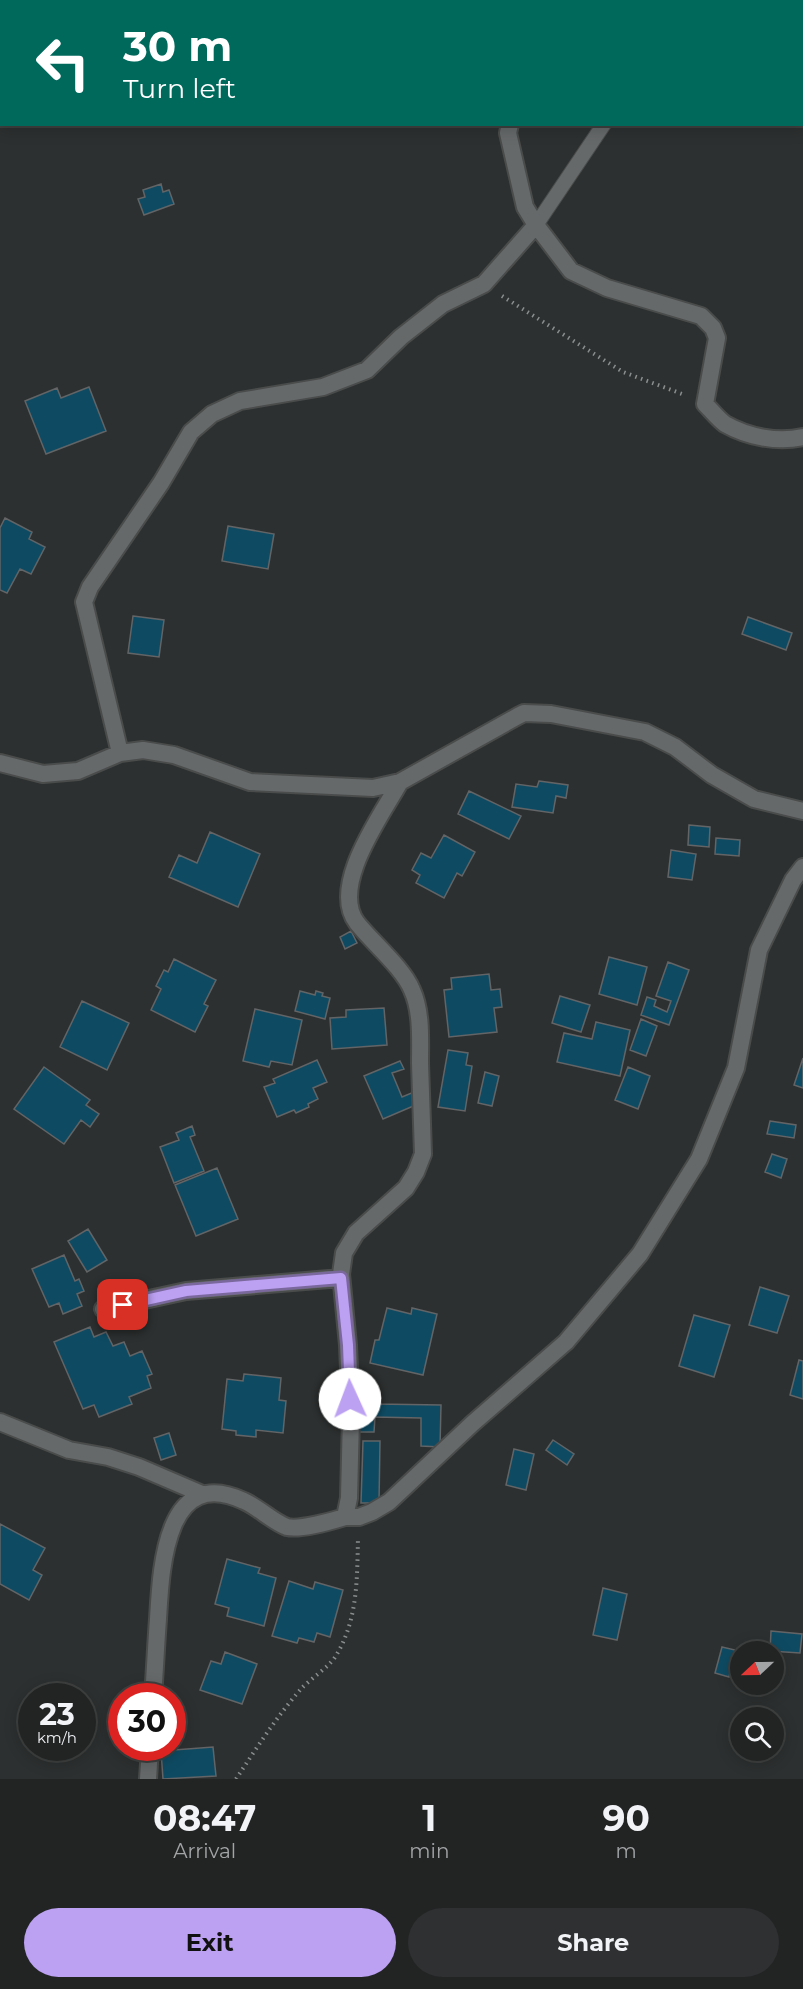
<!DOCTYPE html>
<html lang="en">
<head>
<meta charset="utf-8">
<style>
	:root { --surface:#222424; --page:#2e3031; --text:#f1f3f6; --muted:#a2a4a6; --line:#3f4141; --accent:#bca0f2 }
	body { margin:0; font-family:Montserrat,sans-serif; background:var(--page); color:var(--text); height:100vh; display:flex; flex-direction:column; font-size:22px; white-space:nowrap }
	* { box-sizing:border-box; margin:0 }
	p { font-size:20px; color:var(--muted) }
	.icon { flex:none; width:33px; height:33px; fill:none; stroke:currentColor; stroke-width:2; stroke-linecap:round; stroke-linejoin:round }
	.map { position:relative; height:1779px; overflow:hidden }
	.details { display:flex; flex-direction:column; background:var(--surface); flex:1 }
	.details>* { flex:none }
	.hud { position:absolute; left:0px; top:0px; width:804px; height:126px; box-shadow:0 3px 15px #0003,0 0 0 2px var(--line); background:#00695c; color:#fff; overflow:hidden }
	.needle { width:39px; rotate:248deg }
	.controls { position:absolute; left:730px; top:1641px; display:grid; gap:12px }
	.controls a { display:grid; place-items:center; width:54px; height:54px; border-radius:50%; background:var(--surface); box-shadow:0 3px 15px #0003,0 0 0 2px var(--line); font-size:30px }
	.speed { position:absolute; left:18px; top:1683px; display:flex; gap:12px; font-size:30px; font-weight:700; text-align:center }
	.speed>* { display:grid; place-content:center; width:78px; height:78px; border-radius:50%; background:var(--surface); box-shadow:0 3px 15px #0003,0 0 0 2px var(--line); line-height:1 }
	.speed small { font-size:15px; font-weight:400 }
	.speed .limit { border:9px solid #d22; background:#fff; color:#111 }
	.pin { position:absolute; display:grid; place-items:center; width:51px; height:51px; color:#fff; margin:-26px; border-radius:12px; box-shadow:0 3px 9px #0006 }
	.me { position:absolute; width:66px; margin:-33px; rotate:358deg; stroke-linejoin:round; filter:drop-shadow(0 0 4px #0008) }
	.turn { display:flex; align-items:center; gap:21px; height:126px; padding:0 24px; font-size:27px }
	.turn .icon { width:78px; height:78px; stroke-width:2.5 }
	.turn b { display:block; font-size:42px; line-height:51px }
	.eta { display:flex; justify-content:space-evenly; align-items:center; height:102px; text-align:center }
	.eta b { font-size:36px; font-weight:700; line-height:42px }
	.button { display:flex; gap:12px; margin-top:auto; padding:12px 24px }
	.button a { flex:1; height:69px; border-radius:36px; background:var(--accent); color:#111; font-size:24px; font-weight:700; line-height:69px; text-align:center }
	.button a+a { background:var(--page); color:var(--text) }
	.map>svg:first-child { display:block }
	.building { fill:#0e4b63; stroke:#626466; stroke-width:1.5 }
	.lines { fill:none; stroke-linecap:round; stroke-linejoin:round }
	.service-casing { stroke:#4a4c4c; stroke-width:16 }
	.minor-casing { stroke:#4a4c4c; stroke-width:20 }
	.path { stroke:#8b8e8e; stroke-width:4; stroke-dasharray:1.5 4.5; stroke-linecap:butt }
	.service { stroke:#66696a; stroke-width:14 }
	.minor { stroke:#66696a; stroke-width:16 }
	.route-casing { stroke:#7a689d; stroke-width:15 }
	.route { stroke:#bca0f2; stroke-width:10 }
</style>
</head>
<body>
<div class="map">
<svg width="803" height="1779" viewBox="0 0 803 1779">
	<rect width="100%" height="100%" fill="#2d3030"/>
	<!-- building -->
	<path class="building" d="M161,184L163,192L169,190L174,204L144,215L138,199L145,197L143,190Z
		M89,387L106,431L46,454L25,401L57,388L61,398Z
		M5,518L32,532L29,539L45,547L31,574L20,569L7,593L0,590V528Z
		M228,526L274,534L268,569L222,561Z
		M133,616L164,620L159,657L128,653Z
		M748,617L792,633L786,650L742,634Z
		M539,781L568,785L566,798L556,796L553,813L512,807L516,784L537,787Z
		M469,791L521,816L509,839L458,814Z
		M689,825L710,827L709,847L688,845Z
		M210,832L260,854L238,907L169,877L179,855L197,863Z
		M444,835L475,852L462,876L457,873L444,898L416,883L420,875L412,870L421,853L431,858Z
		M716,838L740,840L739,856L715,854Z
		M671,850L696,854L692,880L668,877Z
		M351,931L357,943L345,949L340,937Z
		M609,957L647,967L637,1005L599,994Z
		M174,959L216,980L204,1004L208,1006L195,1032L151,1010L161,989L156,986L164,970L168,972Z
		M668,962L689,970L669,1025L641,1015L647,997L656,1000L654,1006L667,1012L671,1001L656,996Z
		M489,974L491,990L500,989L502,1007L494,1008L497,1032L449,1037L444,990L452,989L451,978Z
		M300,991L315,995L316,991L323,993L322,996L330,998L325,1019L295,1011Z
		M560,996L590,1005L581,1032L552,1023Z
		M82,1001L129,1023L107,1070L60,1047Z
		M384,1008L387,1045L332,1049L330,1018L346,1017V1010Z
		M255,1009L302,1020L292,1065L271,1061L269,1067L243,1061Z
		M641,1019L657,1026L646,1056L630,1050Z
		M596,1022L630,1030L620,1076L557,1062L564,1033L592,1039Z
		M448,1050L468,1053L466,1065L472,1066L465,1111L438,1107Z
		M803,1058V1088L794,1085Z
		M317,1060L327,1082L313,1088L318,1099L308,1104L309,1107L296,1113L294,1110L277,1117L264,1087L275,1083L273,1079Z
		M400,1061L404,1069L392,1073L402,1097L414,1092L418,1104L383,1119L364,1076Z
		M44,1067L90,1100L86,1105L99,1114L90,1127L81,1120L64,1144L14,1109Z
		M628,1067L650,1076L638,1109L615,1100Z
		M485,1072L499,1076L492,1106L478,1103Z
		M770,1121L796,1125L794,1138L767,1134Z
		M192,1126L195,1135L190,1137L204,1171L174,1183L160,1147L179,1140L176,1133Z
		M772,1154L787,1159L781,1178L765,1172Z
		M217,1168L238,1219L196,1236L175,1185Z
		M88,1229L107,1260L87,1272L68,1241Z
		M64,1255L75,1281L79,1279L84,1291L77,1294L82,1306L63,1314L59,1303L49,1307L32,1269Z
		M760,1287L789,1296L777,1333L749,1325Z
		M387,1308L411,1314L412,1308L437,1314L423,1375L370,1363L375,1340H379Z
		M694,1315L730,1325L714,1377L679,1366Z
		M90,1327L94,1337L106,1332L113,1346L124,1342L130,1356L142,1351L152,1374L147,1376L151,1388L129,1397L132,1404L99,1417L94,1405L83,1409L54,1342Z
		M799,1360L803,1361V1399L790,1395Z
		M244,1374L281,1378L279,1400L286,1401L283,1433L256,1430V1437L236,1435V1431L222,1429L227,1379L243,1381Z
		M359,1389H376V1404L441,1405L440,1447L421,1446V1418L375,1417L374,1432H358Z
		M169,1433L176,1455L161,1460L154,1438Z
		M553,1440L574,1454L567,1465L546,1450Z
		M363,1441H380L379,1503H361Z
		M514,1449L534,1454L526,1490L506,1485Z
		M0,1524L45,1548L33,1570L42,1575L29,1600L0,1584Z
		M227,1559L260,1568L258,1573L276,1578L264,1626L227,1616L229,1608L215,1604Z
		M289,1581L313,1589L315,1582L343,1590L330,1637L317,1633L314,1642L299,1638L297,1643L272,1636Z
		M603,1588L627,1594L617,1640L593,1635Z
		M771,1631L802,1634L800,1653L770,1651Z
		M722,1647L735,1650L729,1677L715,1673Z
		M225,1652L257,1664L242,1704L200,1690L211,1661L221,1664Z
		M213,1747L216,1776L163,1779L161,1751Z"/>
	<g class="lines">
		<!-- service casing -->
		<g class="service-casing">
			<path id="service" d="M685,2V0
				M536,225L604,124"/>
		</g>
		<!-- minor casing -->
		<g class="minor-casing">
			<path id="minor" d="M485,0L486,2
				M510,124L508,133L525,207L536,225L571,271L607,288L701,316L713,328L717,338L705,404C711,410 718,419 725,424C748,437 778,443 803,437
				M120,753L84,602L90,587L161,483L191,432L212,414L240,401L323,387L367,370L401,337L443,304L484,284L536,225
				M0,763L43,774L78,771L120,753L143,750L174,755L250,782L373,788L400,782L518,716L524,713L551,714L645,732L675,747L712,775L754,799L803,811
				M103,1309L186,1291L341,1278
				M0,1422L69,1450L108,1457L139,1467L202,1494
				M345,1517H359L372,1512L389,1502L473,1423L566,1342L640,1254L699,1159L736,1068L759,950L793,880L803,867
				M153,1696C155,1671 156,1645 158,1619C161,1569 165,1464 244,1501C258,1507 273,1522 287,1527C300,1530 332,1521 345,1517L349,1498L351,1417L348,1345L341,1274L344,1253L356,1233L406,1188L416,1172L423,1154C422,1124 421,1093 420,1063C420,1040 422,1012 412,990C403,968 373,943 357,923C329,886 382,815 400,782
				M148,1779L150,1748"/>
		</g>
		<!-- path -->
		<path class="path" d="M502,296L623,372L685,395
			M236,1779C256,1749 277,1716 301,1689C311,1678 331,1666 337,1654C358,1618 357,1578 358,1538"/>
		<!-- service -->
		<use href="#service" class="service"/>
		<!-- minor -->
		<use href="#minor" class="minor"/>
	</g>
	<g class="lines">
		<!-- route casing -->
		<g class="route-casing">
			<path id="route" d="M123,1305L186,1291L341,1278L348,1345L350,1399"/>
		</g>
		<!-- route -->
		<use href="#route" class="route"/>
	</g>
</svg>
<div class="controls">
<a><svg class="needle" viewBox="-14 -14 28 28"><path d="M0-13l5 13h-10z" fill="#e53935"/><path d="M0 13l5-13h-10z" fill="#a2a4a6"/></svg></a>
<a><svg class="icon" aria-label="search" viewBox="0 0 24 24"><circle cx="10" cy="10" r="6"/><path d="M15 15l6 6"/></svg></a>
</div>
<div class="speed"><div>23<small>km/h</small></div><div class="limit">30</div></div>
<div class="pin" style="left:123px;top:1305px;background:#d93025"><svg class="icon" aria-label="arrive" viewBox="0 0 24 24"><path d="M6 21V4h12l-3 4 3 4H6"/></svg></div>
<svg class="me" style="left:350px;top:1399px" viewBox="-20 -20 40 40"><circle r="19" fill="#fff"/><path d="M0-13L10 11 0 6-10 11z" fill="#bca0f2"/></svg>
<div class="hud">
<div class="turn"><svg class="icon" aria-label="left" viewBox="0 0 24 24"><path d="M17 20v-9H6M10 6l-5 5 5 5"/></svg><div><b>30 m</b>Turn left</div></div>
</div>
</div>
<section class="details">
<div class="eta">
<div><b>08:47</b><p>Arrival</p></div>
<div><b>1</b><p>min</p></div>
<div><b>90</b><p>m</p></div>
</div>
<div class="button"><a>Exit</a><a>Share</a></div>
</section>
</body>
</html>
